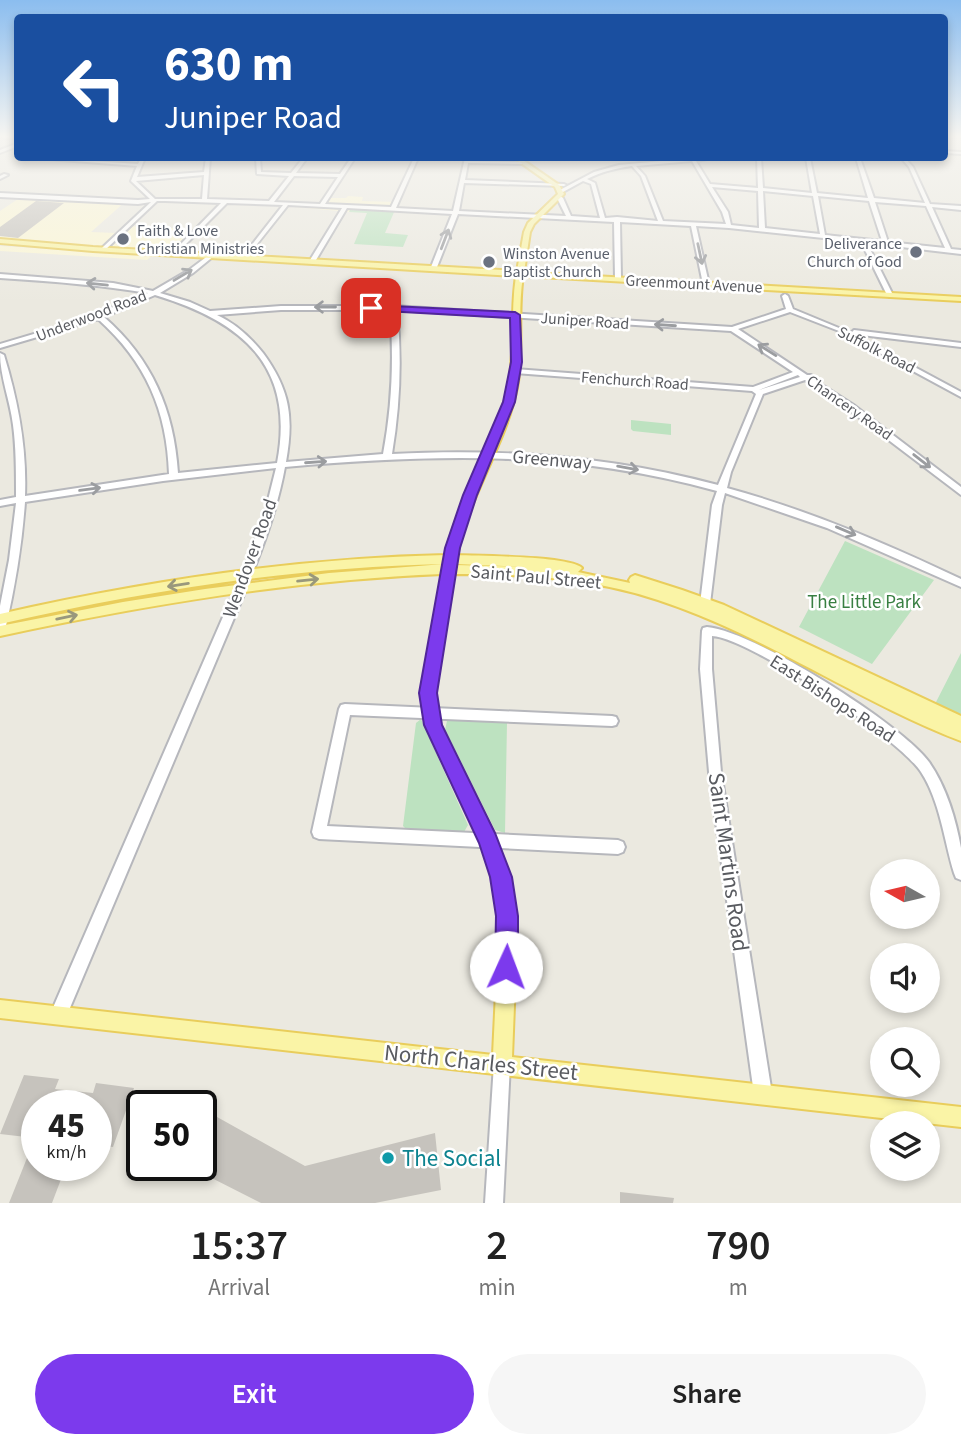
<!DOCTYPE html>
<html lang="en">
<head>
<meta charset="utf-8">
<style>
	:root { --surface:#fff; --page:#f6f6f6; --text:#222; --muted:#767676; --accent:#7c3aed }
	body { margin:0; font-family:"Source Sans 3",sans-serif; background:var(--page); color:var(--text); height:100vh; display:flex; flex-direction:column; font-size:26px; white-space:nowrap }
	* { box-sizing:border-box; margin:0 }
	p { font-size:23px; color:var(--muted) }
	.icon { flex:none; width:38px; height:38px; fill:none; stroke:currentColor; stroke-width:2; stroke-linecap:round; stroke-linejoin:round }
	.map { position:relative; height:1203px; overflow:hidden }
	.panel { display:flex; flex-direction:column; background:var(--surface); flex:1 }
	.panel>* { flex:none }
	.top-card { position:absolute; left:14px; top:14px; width:934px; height:147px; border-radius:7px; box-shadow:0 4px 10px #0003; background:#1a4fa0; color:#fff; overflow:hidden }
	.needle { width:46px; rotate:278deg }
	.controls { position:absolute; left:870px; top:859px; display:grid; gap:14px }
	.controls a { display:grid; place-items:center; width:70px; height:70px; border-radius:50%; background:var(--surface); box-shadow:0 4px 10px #0003; font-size:35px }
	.speed { position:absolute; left:21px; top:1090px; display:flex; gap:14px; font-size:35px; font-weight:700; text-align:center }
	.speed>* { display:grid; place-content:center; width:91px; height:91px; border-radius:50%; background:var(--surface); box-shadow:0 4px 10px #0003; line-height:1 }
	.speed small { font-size:18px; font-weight:400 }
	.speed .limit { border:4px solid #111; border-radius:10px; background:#fff; color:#111 }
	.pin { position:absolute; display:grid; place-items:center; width:60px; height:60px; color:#fff; margin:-30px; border-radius:14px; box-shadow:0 4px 10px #0006 }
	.me { position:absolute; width:77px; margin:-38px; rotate:2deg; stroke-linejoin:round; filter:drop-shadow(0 0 5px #0008) }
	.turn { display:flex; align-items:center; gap:24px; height:147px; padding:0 35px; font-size:32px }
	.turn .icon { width:91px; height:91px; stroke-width:2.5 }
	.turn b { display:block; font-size:49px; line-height:60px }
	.eta { display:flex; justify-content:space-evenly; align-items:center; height:119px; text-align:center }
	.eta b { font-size:42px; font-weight:600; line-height:49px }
	.cta { display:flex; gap:14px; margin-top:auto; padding:14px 35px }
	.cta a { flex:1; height:80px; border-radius:42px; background:var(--accent); color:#fff; font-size:28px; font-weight:600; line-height:80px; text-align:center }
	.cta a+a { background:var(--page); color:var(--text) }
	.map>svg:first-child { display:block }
	.commercial { fill:#fbf6d4 }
	.green { fill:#bde2c0 }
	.building { fill:#c6c3bd }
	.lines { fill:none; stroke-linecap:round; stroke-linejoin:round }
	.minor-casing { stroke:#b6b7bc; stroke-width:4 }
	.major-casing { stroke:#e9cd5b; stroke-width:4 }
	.minor { fill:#fff; fill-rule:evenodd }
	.major { fill:#faf4a6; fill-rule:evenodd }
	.oneway { stroke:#9b9da0 }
	.oneway2 { stroke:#99987c }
	.route { fill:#7c3aed; stroke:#51269a; stroke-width:2 }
	.worship-dot { fill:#6b7280; stroke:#fff; stroke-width:2.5 }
	.culture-dot { fill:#0f9aa8; stroke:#fff; stroke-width:2.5 }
	.labels { text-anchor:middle; stroke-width:5; stroke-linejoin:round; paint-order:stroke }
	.far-worship-label { font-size:16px; fill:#5b616d; stroke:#fff; text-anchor:start }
	.far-street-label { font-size:16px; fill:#595b60; stroke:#fff }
	.street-label { font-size:19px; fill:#595b60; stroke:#fff }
	.park-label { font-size:19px; fill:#387f42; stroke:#fff }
	.near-street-label { font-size:23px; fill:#595b60; stroke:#fff }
	.near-culture-label { font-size:23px; fill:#0d838f; stroke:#fff; text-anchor:start }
</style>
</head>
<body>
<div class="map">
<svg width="961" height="1203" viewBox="0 0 961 1203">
	<rect width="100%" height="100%" fill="#ebe9e0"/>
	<!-- commercial -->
	<path class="commercial" d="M348,196L363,197L362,201L398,202L395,210L351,208L349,212L285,206L287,203L322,205L327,198H346Z
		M21,197L125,202L91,232L116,233L125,226L198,229L176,252L0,242V211Z
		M0,246L71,250L153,255L147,260L0,251Z"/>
	<!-- green -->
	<path class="green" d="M351,208L395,210L385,233L408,235L403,247L354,244L367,213L349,212Z
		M631,420L671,424V435L633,431L631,429Z
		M845,541L934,580L872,664L799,627Z
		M961,653V714L935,704Z
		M421,719L468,825L464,832L407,830L403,826L416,723Z
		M453,720L507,723L505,833L495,830L445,730L447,721Z"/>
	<!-- building -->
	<path class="building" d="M36,201L64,203L18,238L0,236V227Z
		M24,1075L59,1079L55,1089L93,1093L96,1083L134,1088L113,1147L96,1145V1106H37V1166H66L52,1203H9L35,1138L0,1134Z
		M201,1108L305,1166L435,1133L441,1190L375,1203H261L188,1166H201Z
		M620,1192L674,1198L673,1203H620Z"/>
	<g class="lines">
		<!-- minor casing -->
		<g class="minor-casing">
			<path id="minor" d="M0,135L18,137V139L0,137Z
				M18,143V146L0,153V150Z
				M945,151L961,152V154L945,153Z
				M36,158H51L138,164L141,158H145L137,177L204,172L206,158H210L207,199L269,201L289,176L257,174L256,158H260L261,172L291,173L303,158H307L296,173L340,174L351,158H355L325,204L391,207L414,158H418L396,208L453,211L465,158H469V161L525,162L527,164L468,163L465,180L564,184L566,185L564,186L464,183L459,211L566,216L557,198L560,196L563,198L571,216L600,218L591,184L583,181L563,192L558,191L594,172L619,165L693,158H714L696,161L710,184L758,188L757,158H761L763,188L812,193L806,158H810L817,193L868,198L856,158H860L874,198L925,203L909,167L901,158H905L913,167L930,204L961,206V210L932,207L951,249L961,250V254L867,243L893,295L890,297L887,295L861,242L729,228L696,226L709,284L706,286L703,284L691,226L620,222L621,278L618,280L615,278L614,222L458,214L437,267L434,269L431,267L452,214L347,208L316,260L313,262L310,260L342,208L288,205L246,258L243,256L283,205L227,203L176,254L173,252L174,251L221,203L165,201H157L105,250L102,248L103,247L151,202L138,204L0,197V193L138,200L150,199L131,181L137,166ZM692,161L722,212L726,224L663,221L645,176L636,166ZM632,166L641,176L658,221L617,217L605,218L595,183L587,179C601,172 616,168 632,166ZM204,175L202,199H155L136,181ZM294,176L338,177L320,204L274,202ZM712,187L758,191L759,228L731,225L728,212ZM763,191L813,196L820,234L765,228ZM818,196L869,201L882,241L825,235ZM875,202L926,206L945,248L888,242Z
				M4,174L8,175L0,179V176Z
				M213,252L216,254L215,255L193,273L160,293L190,302L210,311L281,306H393L732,327L786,309L782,296L785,294L788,296L793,309L851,333L854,330L961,343V347L853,334L961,392V397L839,331L790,312L738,329L807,375H811V378L855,406L961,487V495L849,410L805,380L763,394L731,472L727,488C808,510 885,543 961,579V587L827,528L725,493L722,505L709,612L708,615H700L699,612L712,505L717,491C569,450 436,454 285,467C277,511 261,552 245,592L64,1022L58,1024L52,1022L50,1016L52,1010L246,564L266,508L276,468L163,481L25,502C22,545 15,587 5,630L4,633L0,634V606L9,560L16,503L0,506V500L16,497V492C16,470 16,447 13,425C10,400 0,377 0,353L4,355C18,401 27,447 25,496L169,474C167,411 146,362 98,319L0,348V344L81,320L148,293C99,285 50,281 0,278V274L113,283L153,291L189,270ZM155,295C241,321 296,365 277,463L178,473C174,410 152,359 104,317ZM281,310H390C394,359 392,406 383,454L286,462C294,417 290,390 263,353C251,338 235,323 217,315ZM397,310L731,331L793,372L753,387L515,369L511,371L515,373L752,391L756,394L718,485C610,456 504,448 392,454C400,406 402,359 397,310ZM798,375L800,377L759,390Z
				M707,627C752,630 903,725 929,762C946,786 956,820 961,848C961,858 961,870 961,880L956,878L954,873C944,840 940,801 921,772C900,739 750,638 712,636V669L721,772L772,1094L769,1100L763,1103L757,1100L754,1094L709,772L700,669L702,631L703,628Z
				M345,704L612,716L616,717L618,721L616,725L612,726L350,715L327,826L618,840L623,842L625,847L623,852L618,854L319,839L314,837L312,832L339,709L341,705Z
				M502,1056L508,1058L510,1064L503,1203H485L494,1064L496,1058Z"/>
		</g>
		<!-- major casing -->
		<g class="major-casing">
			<path id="major" d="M514,158H520L559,185L564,194L534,224L530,232L524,272L961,297V301L523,276C517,313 524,351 517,388C505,446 468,497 457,555C479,556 570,556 582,568L578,572L630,583L629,580L631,577L635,575L682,590L724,605L961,716V741C857,701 765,635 658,600C592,578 523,574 454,574L435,693L440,725L494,834L512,891L517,929L512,1057L961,1107V1127L0,1018V1000L493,1055L499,929L496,891L481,842L426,725L421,693L442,574C293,580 145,605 0,636V626L123,602L205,589L329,573L444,564C295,567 145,591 0,624V614C146,581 296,558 446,555C458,497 495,446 508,388C516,351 510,313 516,276L93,251L0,243V239L93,247L517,271L524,232L528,223L558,194L555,187ZM456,564L527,567L455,565Z"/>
		</g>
		<!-- minor -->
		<use href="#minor" class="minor"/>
		<!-- major -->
		<use href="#major" class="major"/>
	</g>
	<!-- one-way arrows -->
	<defs><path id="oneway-shaft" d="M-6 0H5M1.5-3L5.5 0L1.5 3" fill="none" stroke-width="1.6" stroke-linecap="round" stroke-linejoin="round" transform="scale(1.75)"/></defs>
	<g class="oneway">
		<use href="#oneway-shaft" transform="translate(445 239) rotate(-69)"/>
		<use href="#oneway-shaft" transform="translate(700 254) rotate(78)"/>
		<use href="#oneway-shaft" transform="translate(183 275) rotate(-31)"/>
		<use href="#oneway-shaft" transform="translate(97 284) rotate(-174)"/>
		<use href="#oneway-shaft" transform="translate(325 307) rotate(180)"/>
		<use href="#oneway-shaft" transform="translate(665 325) rotate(-176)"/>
		<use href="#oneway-shaft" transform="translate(767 350) rotate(-148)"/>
		<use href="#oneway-shaft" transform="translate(922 461) rotate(38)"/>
		<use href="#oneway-shaft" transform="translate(316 462) rotate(-4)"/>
		<use href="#oneway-shaft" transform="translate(628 468) rotate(10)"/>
		<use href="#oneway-shaft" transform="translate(90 489) rotate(-8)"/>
		<use href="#oneway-shaft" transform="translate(846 531) rotate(23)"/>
	</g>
	<g class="oneway2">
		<use href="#oneway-shaft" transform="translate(308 580) rotate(-6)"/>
		<use href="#oneway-shaft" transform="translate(178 585) rotate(171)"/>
		<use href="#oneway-shaft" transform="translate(67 617) rotate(-12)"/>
	</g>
	<!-- sky -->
	<linearGradient id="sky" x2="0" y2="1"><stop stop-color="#8bbdef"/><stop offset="0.45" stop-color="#f6f5f1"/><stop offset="1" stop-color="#f6f5f1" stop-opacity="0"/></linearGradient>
	<rect width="961" height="303" fill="url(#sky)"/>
	<!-- route -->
	<path class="route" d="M371,305L515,312L520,315L522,362L515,402L477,495L460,548L437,693L442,725L495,833L512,877L518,916V967L515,975L506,978L498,975L495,967L496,916L490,877L479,843L424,725L419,693L445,548L463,495L503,402L511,362L510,318L367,310L366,308Z"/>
	<!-- markers -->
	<g class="worship-dot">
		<circle cx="123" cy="239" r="7"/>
		<circle cx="916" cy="252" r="7"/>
		<circle cx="489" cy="262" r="7"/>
	</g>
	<circle class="culture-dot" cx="388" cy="1158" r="7"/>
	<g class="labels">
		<!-- far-worship labels -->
		<g class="far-worship-label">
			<text x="137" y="236">Faith &amp; Love<tspan x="137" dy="18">Christian Ministries</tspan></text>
			<text x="902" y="249" text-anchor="end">Deliverance<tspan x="902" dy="18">Church of God</tspan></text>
			<text x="503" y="259">Winston Avenue<tspan x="503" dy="18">Baptist Church</tspan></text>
		</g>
		<!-- far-street labels -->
		<g class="far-street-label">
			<text transform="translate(694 283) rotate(3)" y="6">Greenmount Avenue</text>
			<text transform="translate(91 315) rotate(-21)" y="6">Underwood Road</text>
			<text transform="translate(585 320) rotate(4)" y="6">Juniper Road</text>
			<text transform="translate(877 349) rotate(27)" y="6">Suffolk Road</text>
			<text transform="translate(635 380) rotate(4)" y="6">Fenchurch Road</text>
			<text transform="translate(850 407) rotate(35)" y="6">Chancery Road</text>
		</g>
		<!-- street labels -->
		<g class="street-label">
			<text transform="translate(552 459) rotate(5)" y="7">Greenway</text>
			<text transform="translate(249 558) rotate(-70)" y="7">Wendover Road</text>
			<text transform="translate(536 576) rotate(5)" y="7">Saint Paul Street</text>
			<text transform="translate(833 698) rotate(33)" y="7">East Bishops Road</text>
		</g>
		<!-- park labels -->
		<g class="park-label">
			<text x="864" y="608">The Little Park</text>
		</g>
		<!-- near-street labels -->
		<g class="near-street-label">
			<text transform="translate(729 862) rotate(82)" y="8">Saint Martins Road</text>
			<text transform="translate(481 1062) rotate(6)" y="8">North Charles Street</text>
		</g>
		<!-- near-culture labels -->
		<g class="near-culture-label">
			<text x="402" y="1166">The Social</text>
		</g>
	</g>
</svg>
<div class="controls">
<a><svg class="needle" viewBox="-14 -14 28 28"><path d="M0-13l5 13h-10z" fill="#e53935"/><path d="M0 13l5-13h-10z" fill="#767676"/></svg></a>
<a><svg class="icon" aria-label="sound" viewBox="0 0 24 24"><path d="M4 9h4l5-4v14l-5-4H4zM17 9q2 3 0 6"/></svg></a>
<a><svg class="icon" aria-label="search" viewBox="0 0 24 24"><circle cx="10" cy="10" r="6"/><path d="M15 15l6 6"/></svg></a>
<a><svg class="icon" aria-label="layers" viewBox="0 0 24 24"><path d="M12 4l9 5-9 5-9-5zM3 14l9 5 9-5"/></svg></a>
</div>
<div class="speed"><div>45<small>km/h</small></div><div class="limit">50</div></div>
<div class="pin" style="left:371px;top:308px;background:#d93025"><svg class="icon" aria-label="arrive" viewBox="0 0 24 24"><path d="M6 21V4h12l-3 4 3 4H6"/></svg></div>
<svg class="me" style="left:506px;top:967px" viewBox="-20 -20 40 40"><circle r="19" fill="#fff"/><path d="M0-13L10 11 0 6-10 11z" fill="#7c3aed"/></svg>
<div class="top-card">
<div class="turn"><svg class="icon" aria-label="left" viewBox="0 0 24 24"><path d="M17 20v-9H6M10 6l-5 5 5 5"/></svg><div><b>630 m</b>Juniper Road</div></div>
</div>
</div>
<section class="panel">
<div class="eta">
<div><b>15:37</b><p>Arrival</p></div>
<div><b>2</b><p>min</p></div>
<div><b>790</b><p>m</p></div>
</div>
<div class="cta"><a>Exit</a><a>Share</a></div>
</section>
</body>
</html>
